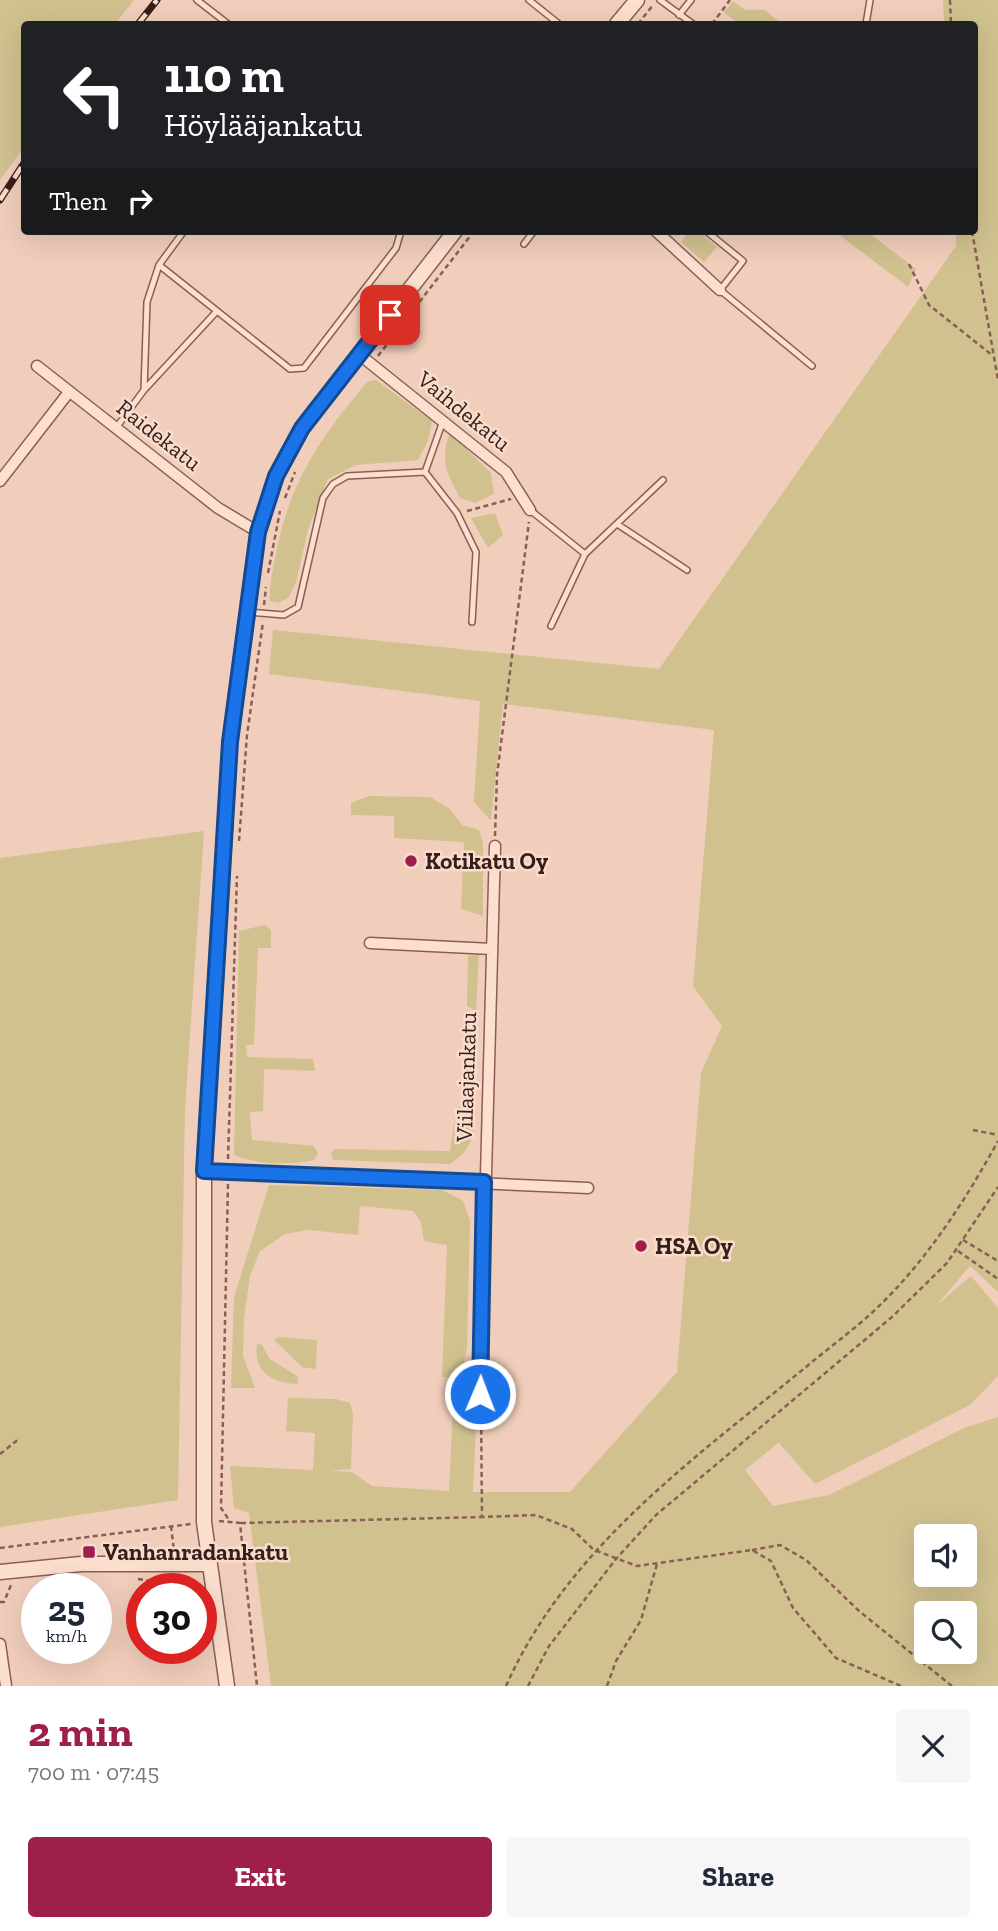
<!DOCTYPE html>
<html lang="en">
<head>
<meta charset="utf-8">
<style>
	:root { --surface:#fff; --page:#f6f6f7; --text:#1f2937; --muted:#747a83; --accent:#9e1e4c }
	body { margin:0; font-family:"Zilla Slab",serif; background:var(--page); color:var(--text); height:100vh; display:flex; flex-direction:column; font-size:26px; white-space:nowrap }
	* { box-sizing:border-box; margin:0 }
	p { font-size:23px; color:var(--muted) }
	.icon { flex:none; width:38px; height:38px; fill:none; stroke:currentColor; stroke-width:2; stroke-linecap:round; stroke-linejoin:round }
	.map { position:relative; height:1686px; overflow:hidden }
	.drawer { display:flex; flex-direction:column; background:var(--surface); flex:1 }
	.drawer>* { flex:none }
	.hud { position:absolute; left:21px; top:21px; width:957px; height:214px; border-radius:7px; box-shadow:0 7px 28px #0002; background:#202124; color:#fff; overflow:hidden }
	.buttons { position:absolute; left:914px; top:1524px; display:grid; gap:14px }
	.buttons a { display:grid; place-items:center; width:63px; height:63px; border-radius:7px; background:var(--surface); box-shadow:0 7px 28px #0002; font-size:35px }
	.speed { position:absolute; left:21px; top:1573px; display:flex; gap:14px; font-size:35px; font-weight:700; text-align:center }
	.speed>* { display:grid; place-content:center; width:91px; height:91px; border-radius:50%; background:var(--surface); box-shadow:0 7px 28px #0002; line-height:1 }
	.speed small { font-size:18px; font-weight:400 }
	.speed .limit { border:10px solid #d22; background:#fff; color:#111 }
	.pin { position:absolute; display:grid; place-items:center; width:60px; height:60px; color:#fff; margin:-30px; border-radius:14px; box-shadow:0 4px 10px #0006 }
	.me { position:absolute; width:77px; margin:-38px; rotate:1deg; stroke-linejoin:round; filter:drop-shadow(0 0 5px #0008) }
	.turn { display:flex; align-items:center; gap:24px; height:147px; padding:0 28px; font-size:32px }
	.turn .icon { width:91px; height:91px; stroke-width:2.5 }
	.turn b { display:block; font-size:49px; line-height:60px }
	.then { display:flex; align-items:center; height:66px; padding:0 28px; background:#0003; gap:14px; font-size:26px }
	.round { display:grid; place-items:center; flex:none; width:74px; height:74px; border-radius:7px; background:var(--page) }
	.headline { display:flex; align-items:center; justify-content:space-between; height:119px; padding:0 28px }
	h1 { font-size:42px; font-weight:800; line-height:52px; color:var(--accent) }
	.button { display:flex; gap:14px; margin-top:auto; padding:14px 28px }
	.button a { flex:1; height:80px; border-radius:7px; background:var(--accent); color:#fff; font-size:28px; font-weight:800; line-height:80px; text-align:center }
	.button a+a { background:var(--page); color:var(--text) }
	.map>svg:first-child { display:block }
	.green { fill:#d0c18f; fill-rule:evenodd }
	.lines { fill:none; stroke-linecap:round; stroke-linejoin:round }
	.service-casing { stroke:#8a5e54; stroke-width:8 }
	.minor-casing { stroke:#8a5e54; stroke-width:13 }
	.tertiary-casing { stroke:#8a5e54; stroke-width:17 }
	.path { stroke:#8a5e54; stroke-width:2.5; stroke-dasharray:5 3.5; stroke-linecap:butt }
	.service { stroke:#fcdfcf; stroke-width:5 }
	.minor { stroke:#fcdfcf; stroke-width:10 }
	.tertiary { stroke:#fcdfcf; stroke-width:14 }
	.rail-casing { stroke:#381e1a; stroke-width:7 }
	.rail { stroke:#f8dccc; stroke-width:4.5; stroke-dasharray:13; stroke-linecap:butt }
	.route-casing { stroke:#114b97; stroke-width:18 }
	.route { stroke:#1a73e8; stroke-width:12 }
	.poi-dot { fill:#9e1e4c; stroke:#f8dccc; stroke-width:2.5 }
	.labels { text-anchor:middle; stroke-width:5; stroke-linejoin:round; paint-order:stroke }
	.street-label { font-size:23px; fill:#381e1a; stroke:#f8dccc }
	.poi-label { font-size:23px; font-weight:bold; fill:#381e1a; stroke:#f8dccc; text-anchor:start }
</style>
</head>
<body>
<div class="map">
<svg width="998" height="1686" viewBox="0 0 998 1686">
	<rect width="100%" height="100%" fill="#f1cebb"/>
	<!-- green -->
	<path class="green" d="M0,0H134L115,24H24V147L0,180Z
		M943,0H998V1292L970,1266L936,1306L971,1276L998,1308V1376L970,1405L815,1484L779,1443L783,1439L745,1470L773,1506L829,1495L964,1428L998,1417V1686H271L249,1513L234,1508L230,1466L313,1470L315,1433L286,1431L288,1398L336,1399L350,1403L353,1413L351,1469L330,1471L352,1472L372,1486L449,1491L453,1407L477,1408L473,1492H570L677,1372L701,1073L722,1026L693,986L714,730L503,704L491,821L474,802L480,701L269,674L273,630L659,669L956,246V231H975V24H944ZM926,1536H964V1575H926ZM926,1614H964V1652H926Z
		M733,1L745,10H765L782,24H740L724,13Z
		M689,231H697L717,247L704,262L681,242Z
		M834,231H866L916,269L908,287Z
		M376,380L432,421L428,441L418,460L356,465L328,479L308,530L296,582L288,598L278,603L270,601C269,583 274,565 277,548C292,478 322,436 367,382Z
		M450,433L491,473L494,494L475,503L460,498C447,474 439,459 450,433Z
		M495,513L503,535L488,548L471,518Z
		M369,796L430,797L450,809L462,825L479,830L483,843V916L461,909L464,842L394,838V816L351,815V803Z
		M204,831L185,1108L178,1500L0,1527V858Z
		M265,925L271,930V948H258L254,1045H246L247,1057L313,1059L315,1071L264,1069L263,1111L250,1112L252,1140L314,1146L318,1154L314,1160C288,1165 258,1165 234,1155L239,931Z
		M479,954L476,1011L467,1006L468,956Z
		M457,1107L476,1109C473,1135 473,1150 450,1164L333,1160L331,1153L335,1149L450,1151Z
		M269,1185L442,1190L463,1201L470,1220L467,1348L460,1378L442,1377L447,1245L424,1241L421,1222L413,1211L360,1206L358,1235L308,1230L285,1234L260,1251L250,1276L244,1318L243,1356L255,1388H231L234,1297Z
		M278,1337L317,1340L316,1369L302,1367L274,1340Z
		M257,1343L262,1345L270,1359L297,1376L298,1384C271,1383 253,1371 257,1343Z"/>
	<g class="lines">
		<!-- service casing -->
		<g class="service-casing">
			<path id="service" d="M197,0L228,24
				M529,0L559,24
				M660,0L693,24
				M679,15L691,0
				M866,24L870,0
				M706,231L743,261L720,290L812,366
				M524,244L534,231
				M217,311L290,369L304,368L396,248L401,231
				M144,390L217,311L159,265
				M443,421L425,472L457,513L476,552L472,622
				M116,428L144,390L147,302L159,265L184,231
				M530,510L585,554L551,626
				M617,524L687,570
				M585,554L663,480
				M249,612L284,615L298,607L323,498L333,484L347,476L425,472"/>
		</g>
		<!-- minor casing -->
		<g class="minor-casing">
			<path id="minor" d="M656,231L720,290
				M360,355L506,472L530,510
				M37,366L218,508L258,532
				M0,481L69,392
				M370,943L492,949
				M204,1171L588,1188
				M480,1394L495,846
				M0,1644L6,1686"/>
		</g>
		<!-- tertiary casing -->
		<g class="tertiary-casing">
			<path id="tertiary" d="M617,24L637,0
				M0,1572L81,1564H208
				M227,1686L204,1522V1171L230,742L258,532L276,476L302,428L455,231"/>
		</g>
		<!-- path -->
		<path class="path" d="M950,0L951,24
			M638,24L653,5
			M712,24L730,0
			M972,231L998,380
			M909,264L929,305L992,355
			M378,356L474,231
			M285,498L295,472
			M467,511L511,499
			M268,573L280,511
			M264,605L266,587
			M495,836L497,775L529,522
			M239,841L247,735L263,622
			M973,1130L998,1135
			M228,1159L237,876
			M228,1184L221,1508L229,1520
			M963,1240L998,1261
			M958,1251L998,1279
			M481,1404L482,1517L536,1515L572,1529L594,1550L637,1566L752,1550L771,1561L793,1608L836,1658L901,1686
			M0,1454L20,1438
			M219,1521L240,1523L257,1686
			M241,1523L482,1517
			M171,1526L174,1551
			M0,1548L191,1524
			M752,1550L780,1545L806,1560L859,1611L952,1686
			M176,1578V1585L181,1589
			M138,1579L176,1585
			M0,1602H4L11,1585
			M506,1686C569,1545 697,1457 812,1362C834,1344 857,1327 877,1308C927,1260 965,1201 998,1141
			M528,1686L549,1646L566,1624L616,1559L656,1515L892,1317L947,1263L998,1187
			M607,1686L616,1661L641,1620L657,1564"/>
		<!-- service -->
		<use href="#service" class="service"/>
		<!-- minor -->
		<use href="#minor" class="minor"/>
		<!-- tertiary -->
		<use href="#tertiary" class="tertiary"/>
		<!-- rail casing -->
		<g class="rail-casing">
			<path id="rail" d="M138,24L157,0
				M0,200L24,163"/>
		</g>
		<!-- rail -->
		<use href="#rail" class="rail"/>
	</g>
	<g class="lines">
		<!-- route casing -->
		<g class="route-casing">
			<path id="route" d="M390,315L302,428L276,476L258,532L230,742L204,1171L484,1182L480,1394"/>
		</g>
		<!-- route -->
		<use href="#route" class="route"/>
	</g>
	<!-- markers -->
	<g class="poi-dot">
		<circle cx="411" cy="861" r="7"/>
		<circle cx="641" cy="1246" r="7"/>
		<rect x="82" y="1545" width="14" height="14" rx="3.5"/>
	</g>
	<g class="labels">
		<!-- street labels -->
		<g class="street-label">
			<text transform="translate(464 411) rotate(39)" y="8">Vaihdekatu</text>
			<text transform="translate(159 435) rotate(38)" y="8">Raidekatu</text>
			<text transform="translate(466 1077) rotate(-88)" y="8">Viilaajankatu</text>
		</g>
		<!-- poi labels -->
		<g class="poi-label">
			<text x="425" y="869">Kotikatu Oy</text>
			<text x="655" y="1254">HSA Oy</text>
			<text x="103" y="1560">Vanhanradankatu</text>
		</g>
	</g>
</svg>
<div class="buttons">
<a><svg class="icon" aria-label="sound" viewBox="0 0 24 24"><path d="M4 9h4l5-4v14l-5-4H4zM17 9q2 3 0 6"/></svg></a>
<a><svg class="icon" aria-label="search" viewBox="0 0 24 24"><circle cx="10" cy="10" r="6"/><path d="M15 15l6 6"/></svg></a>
</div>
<div class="speed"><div>25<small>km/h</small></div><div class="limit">30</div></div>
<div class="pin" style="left:390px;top:315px;background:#d93025"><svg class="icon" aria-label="arrive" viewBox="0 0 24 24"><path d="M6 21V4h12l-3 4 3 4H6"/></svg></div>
<svg class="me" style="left:480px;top:1394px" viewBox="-20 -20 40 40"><circle r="17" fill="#1a73e8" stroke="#fff" stroke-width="3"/><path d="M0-11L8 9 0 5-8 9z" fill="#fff"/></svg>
<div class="hud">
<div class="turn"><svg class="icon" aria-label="left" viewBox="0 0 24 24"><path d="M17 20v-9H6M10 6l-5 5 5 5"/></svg><div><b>110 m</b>Höylääjankatu</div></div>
<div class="then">Then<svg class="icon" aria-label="right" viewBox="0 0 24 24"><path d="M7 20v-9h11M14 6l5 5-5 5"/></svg></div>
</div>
</div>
<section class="drawer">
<div class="headline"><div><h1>2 min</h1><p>700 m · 07:45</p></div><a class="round"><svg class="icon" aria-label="close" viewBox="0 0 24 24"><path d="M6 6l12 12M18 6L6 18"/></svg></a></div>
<div class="button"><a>Exit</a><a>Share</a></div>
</section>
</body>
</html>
